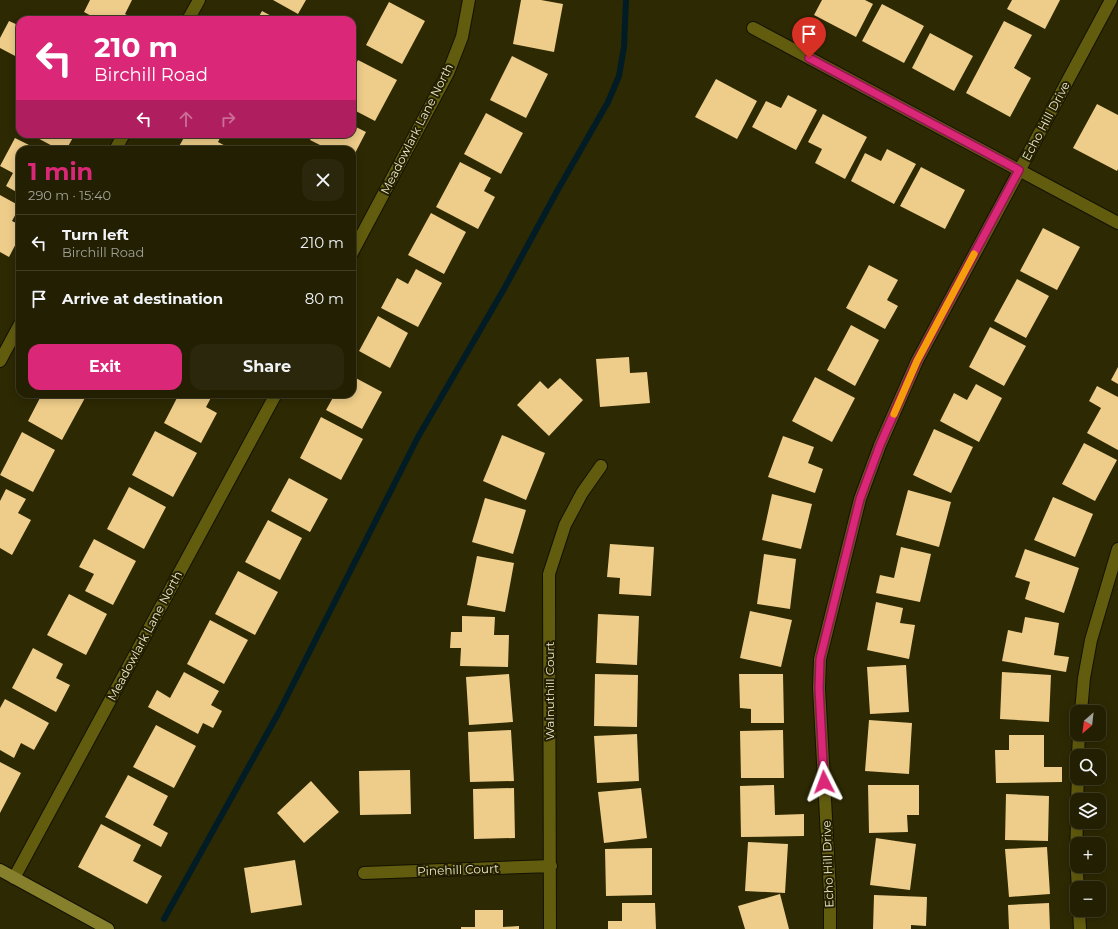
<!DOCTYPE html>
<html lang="en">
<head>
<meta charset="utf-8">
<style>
	:root { --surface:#221f02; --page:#2a270c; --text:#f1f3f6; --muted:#a2a299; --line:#3f3d24; --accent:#db2777 }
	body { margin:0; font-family:Montserrat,sans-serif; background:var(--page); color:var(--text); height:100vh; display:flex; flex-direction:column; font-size:15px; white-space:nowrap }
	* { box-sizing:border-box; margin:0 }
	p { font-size:13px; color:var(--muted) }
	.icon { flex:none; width:22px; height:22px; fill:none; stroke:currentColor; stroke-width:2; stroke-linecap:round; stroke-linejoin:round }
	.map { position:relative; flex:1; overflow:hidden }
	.sheet { position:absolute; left:16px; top:146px; width:340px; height:252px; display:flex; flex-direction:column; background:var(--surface); border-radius:12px; box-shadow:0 2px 10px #0003,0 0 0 1px var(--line) }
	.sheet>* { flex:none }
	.banner { position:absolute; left:16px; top:16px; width:340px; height:122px; border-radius:12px; box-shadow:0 2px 10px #0003,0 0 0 1px var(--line); background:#db2777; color:#fff; overflow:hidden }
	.needle { width:26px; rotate:208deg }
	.tools { position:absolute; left:1070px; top:705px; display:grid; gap:8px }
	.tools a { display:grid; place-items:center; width:36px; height:36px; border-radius:8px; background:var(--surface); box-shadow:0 2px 10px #0003,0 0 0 1px var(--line); font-size:20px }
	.pin { position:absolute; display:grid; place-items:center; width:34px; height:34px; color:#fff; margin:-41px -17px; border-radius:50% 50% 50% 0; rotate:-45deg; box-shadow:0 0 4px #0007 }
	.pin .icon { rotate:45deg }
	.me { position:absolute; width:44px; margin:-22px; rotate:357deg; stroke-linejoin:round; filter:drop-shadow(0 0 3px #0008) }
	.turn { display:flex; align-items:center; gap:14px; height:84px; padding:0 12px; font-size:18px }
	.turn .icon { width:52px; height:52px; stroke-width:2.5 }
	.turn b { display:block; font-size:28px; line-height:34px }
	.lanes { display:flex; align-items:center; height:38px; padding:0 12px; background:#0003; justify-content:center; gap:20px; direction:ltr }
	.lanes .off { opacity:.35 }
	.round { display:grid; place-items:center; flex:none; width:42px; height:42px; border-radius:12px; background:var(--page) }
	.overview { display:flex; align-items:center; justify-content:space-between; height:68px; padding:0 12px }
	h1 { font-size:24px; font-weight:700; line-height:30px; color:var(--accent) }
	.primary-button { display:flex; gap:8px; margin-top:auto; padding:8px 12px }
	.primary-button a { flex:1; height:46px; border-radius:12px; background:var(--accent); color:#fff; font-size:16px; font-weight:700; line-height:46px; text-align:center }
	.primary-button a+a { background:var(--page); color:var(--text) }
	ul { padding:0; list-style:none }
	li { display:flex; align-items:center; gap:12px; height:56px; padding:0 12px; border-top:1px solid var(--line) }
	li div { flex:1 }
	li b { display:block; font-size:15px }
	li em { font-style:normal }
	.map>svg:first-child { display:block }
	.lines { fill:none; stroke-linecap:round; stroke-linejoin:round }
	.stream { stroke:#021c25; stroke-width:6 }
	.building { fill:#eecc89 }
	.minor-casing { stroke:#141200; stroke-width:14 }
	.major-casing { stroke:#141200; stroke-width:14 }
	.minor { stroke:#625c0e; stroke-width:12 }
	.major { stroke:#867f2b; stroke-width:12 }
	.route-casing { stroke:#8e194d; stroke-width:10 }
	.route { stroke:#db2777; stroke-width:7 }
	.slow { stroke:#f59e0b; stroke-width:7 }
	.labels { text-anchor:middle; stroke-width:4; stroke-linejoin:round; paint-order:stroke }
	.street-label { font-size:12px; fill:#eceac7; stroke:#231f00 }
</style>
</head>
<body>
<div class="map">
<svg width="1118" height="929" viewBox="0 0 1118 929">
	<rect width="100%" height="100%" fill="#2d2903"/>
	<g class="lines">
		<!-- stream -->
		<path class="stream" d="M164,919L279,712L418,437L504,289L556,193L608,102L619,76L624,47L626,0"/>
	</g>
	<!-- building -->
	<path class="building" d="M90,0H132L125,14L136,20H97V19L84,12Z
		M273,0H306L298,14Z
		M521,0H541L563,4L554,52L513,44Z
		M822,0H865L873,4L856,37L814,15Z
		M1012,0H1060L1045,29L1007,9Z
		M389,2L425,21L402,64L366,45Z
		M882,4L924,26L904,63L862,41Z
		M262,11L279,20H257Z
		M9,21L20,26V50L17,57L0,48V38Z
		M1004,21L1032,35L1014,68L1031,78L1010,117L966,93Z
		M930,33L973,56L954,91L912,68Z
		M512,56L548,74L526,118L490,100Z
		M358,60L397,80L375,121L352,109V72Z
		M716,79L757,101L737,139L695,117Z
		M788,95L817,110L796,150L752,127L766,101L781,108Z
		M1097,104L1118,115V169L1117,171L1073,148Z
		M486,113L523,133L501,174L464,154Z
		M823,114L867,137L845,179L815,163L822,149L808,142Z
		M352,125L366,132L352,159V150H322L324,147L310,140L313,134H352Z
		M30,134H75L66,150H60Z
		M186,134H222L218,142L233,150H177Z
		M15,138L39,150H20V194L6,186L13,173L0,166Z
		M887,149L916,164L894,204L851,181L865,153L881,161Z
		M460,162L491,178L484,191L495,197L478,229L436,207Z
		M921,167L965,190L945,229L900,206Z
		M0,195L20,206L12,221L20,225V236L9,257L0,252Z
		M431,213L466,232L444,274L408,255Z
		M1043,228L1080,247L1057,290L1020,271Z
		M869,265L898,280L887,300L898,306L885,329L846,308Z
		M416,269L442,283L418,327L381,308L397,278L408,284Z
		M1017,279L1049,296L1026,338L994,321Z
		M378,316L408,333L390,368L359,351Z
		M851,325L879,340L855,386L827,370Z
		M990,327L1026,346L1004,386L969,367Z
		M629,357L630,373L647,372L650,403L600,407L596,359Z
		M1118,367V384L1111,380Z
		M352,376L382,392L362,429L326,410L335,394H352Z
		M815,377L855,398L832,442L792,421Z
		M560,378L583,400L549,436L517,405L540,381L548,389Z
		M976,384L1002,398L979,442L940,421L954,393L967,400Z
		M1097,386L1118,397V450L1087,433L1101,408L1089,401Z
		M42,394H81L86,396L62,440L28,421Z
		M179,394H213L206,407L217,413L201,443L164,423Z
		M321,417L363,439L341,480L300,458Z
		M934,429L973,447L951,493L913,475Z
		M155,431L197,453L173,497L132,475Z
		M22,432L55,450L33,492L0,475Z
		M502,435L545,453L526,500L483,481Z
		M783,436L814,447L808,463L823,469L815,493L768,477Z
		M1084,443L1117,460L1095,501L1062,484Z
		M289,478L328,499L310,532L271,511Z
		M129,487L166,507L144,549L107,529Z
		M6,489L26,499L18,513L31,520L12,555L0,548V501Z
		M908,490L951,502L939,547L896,535Z
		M772,494L812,504L801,549L762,540Z
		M1053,497L1093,514L1075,557L1034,540Z
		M485,498L526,510L513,554L472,542Z
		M268,520L302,538L280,580L245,562Z
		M94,539L136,561L113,605L85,591L94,574L79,567Z
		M610,544L654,547L651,596L619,594L620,578L607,577Z
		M901,547L931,554L920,602L876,593L880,575L894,578Z
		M1025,549L1079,568L1064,613L1025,599L1030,582L1015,577Z
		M764,554L796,559L790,609L757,604Z
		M477,556L514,563L505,612L467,605Z
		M238,571L278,592L255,635L215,614Z
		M69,594L107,614L86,655L47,635Z
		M876,602L903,608L900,623L915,625L909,659L867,650Z
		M750,611L792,620L781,667L740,658Z
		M598,614L639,616L637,665L596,663Z
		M462,616L495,617L494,635H509L508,667L460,666L461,648H450L451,632H462Z
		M1025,617L1059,623L1054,655L1069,657L1066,672L1002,661L1008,630L1022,633Z
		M210,620L248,640L224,684L187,664Z
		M33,648L63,664L56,678L70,685L56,712L12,688Z
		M906,665L909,712L870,714L867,667Z
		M184,672L219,691L211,705L222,711L213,728L203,723L198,734L148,707L157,690L170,698Z
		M1002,672L1051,675L1049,722L1000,719Z
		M509,674L513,722L469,725L466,677Z
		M595,674L638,675L637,727L594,726Z
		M739,674H783L784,723H751V709L740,708Z
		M5,699L49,723L34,750L21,743L14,758L0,750V708Z
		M869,720L912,723L909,774L865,771Z
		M156,725L196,746L174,788L133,767Z
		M511,730L514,781L470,782L468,732Z
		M783,730L784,778H741L740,731Z
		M637,734L639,781L597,783L594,736Z
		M1009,735H1044V767H1062V782L996,783L995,750H1009Z
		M0,762L21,773L0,813Z
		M410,770L411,814L360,815L359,771Z
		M128,775L168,796L153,825L168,833L161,847L105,817Z
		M311,781L339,812L304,843L277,813Z
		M774,785L775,815L804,814V836L741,837L740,786Z
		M868,785H919V815H907L908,832L869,833Z
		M514,788L515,838L474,839L473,789Z
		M641,788L647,838L604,843L598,792Z
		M1006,794L1049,796L1048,841L1005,840Z
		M101,824L141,845L133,861L162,876L147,904L78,867Z
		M876,838L916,844L910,890L870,885Z
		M748,842L788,844L785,893L745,891Z
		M1047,847L1050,894L1009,897L1005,849Z
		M652,848V895L606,896L605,849Z
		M295,860L302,905L251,913L244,868Z
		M780,894L789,929H745L738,906Z
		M874,895L927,897L926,926L911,925V929H873Z
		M622,903H655L656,929H608V921H622Z
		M1049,903L1050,929H1009L1008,905Z
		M475,910H503V927L519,926V929H461V927H475Z"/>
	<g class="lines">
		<!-- minor casing -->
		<g class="minor-casing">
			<path id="minor" d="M188,20L199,0
				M753,28L1118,223
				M115,150L124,134
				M352,253L448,73L462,37L469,0
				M0,361L20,324
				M1081,712L1084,678L1091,640L1118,549
				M1078,756L1079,734
				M1077,800L1078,778
				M1077,820L1076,858L1078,888
				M364,873L551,866
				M14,878L276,394
				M1079,910L1080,929
				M550,929L549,574L565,525L582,493L601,466
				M830,929V892L819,688L820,659L860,499L880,445L917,361L1111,0"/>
		</g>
		<!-- major casing -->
		<g class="major-casing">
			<path id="major" d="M0,870L108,929"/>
		</g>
		<!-- minor -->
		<use href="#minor" class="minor"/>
		<!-- major -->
		<use href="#major" class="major"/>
	</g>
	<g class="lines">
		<!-- route casing -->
		<g class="route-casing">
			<path id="route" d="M809,58L1019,170L917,361L880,445L860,499L820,659L819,688L824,782"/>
		</g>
		<!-- route -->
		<use href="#route" class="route"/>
		<!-- slow -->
		<path class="slow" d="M894,414L917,361L974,254"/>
	</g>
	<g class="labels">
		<!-- street labels -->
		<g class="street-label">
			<text transform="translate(1046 121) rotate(-62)" y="4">Echo Hill Drive</text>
			<text transform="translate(417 129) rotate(-63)" y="4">Meadowlark Lane North</text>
			<text transform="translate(145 636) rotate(-62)" y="4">Meadowlark Lane North</text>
			<text transform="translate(550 691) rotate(-90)" y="4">Walnuthill Court</text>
			<text transform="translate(828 864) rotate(-92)" y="4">Echo Hill Drive</text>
			<text transform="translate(458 870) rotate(-2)" y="4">Pinehill Court</text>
		</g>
	</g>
</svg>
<div class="tools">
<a><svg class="needle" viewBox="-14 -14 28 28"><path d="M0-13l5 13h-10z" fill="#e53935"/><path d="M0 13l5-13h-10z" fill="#a2a299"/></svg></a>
<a><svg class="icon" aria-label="search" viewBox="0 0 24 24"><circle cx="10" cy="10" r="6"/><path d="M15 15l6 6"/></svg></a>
<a><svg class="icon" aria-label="layers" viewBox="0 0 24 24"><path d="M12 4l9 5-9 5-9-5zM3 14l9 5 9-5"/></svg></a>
<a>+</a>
<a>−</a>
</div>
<div class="pin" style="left:809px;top:58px;background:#d93025"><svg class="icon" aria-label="arrive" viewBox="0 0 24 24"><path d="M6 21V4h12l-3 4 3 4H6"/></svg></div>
<svg class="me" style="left:824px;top:782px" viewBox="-20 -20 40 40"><path d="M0-17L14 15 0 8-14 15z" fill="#db2777" stroke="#fff" stroke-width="4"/></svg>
<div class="banner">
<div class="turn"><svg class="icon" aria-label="left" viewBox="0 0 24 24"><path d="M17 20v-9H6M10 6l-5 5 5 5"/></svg><div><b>210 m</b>Birchill Road</div></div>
<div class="lanes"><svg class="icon" aria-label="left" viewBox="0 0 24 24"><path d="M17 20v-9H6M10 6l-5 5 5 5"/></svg><svg class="icon off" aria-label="ahead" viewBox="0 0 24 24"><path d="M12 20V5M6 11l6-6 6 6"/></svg><svg class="icon off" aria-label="right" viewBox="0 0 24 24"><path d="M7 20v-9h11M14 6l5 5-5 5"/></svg></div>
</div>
<section class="sheet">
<div class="overview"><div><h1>1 min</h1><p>290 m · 15:40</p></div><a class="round"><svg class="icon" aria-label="close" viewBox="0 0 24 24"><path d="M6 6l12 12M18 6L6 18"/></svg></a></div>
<ul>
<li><svg class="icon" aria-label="left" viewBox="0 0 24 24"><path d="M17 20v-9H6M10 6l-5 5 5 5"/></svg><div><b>Turn left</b><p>Birchill Road</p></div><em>210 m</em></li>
<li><svg class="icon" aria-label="arrive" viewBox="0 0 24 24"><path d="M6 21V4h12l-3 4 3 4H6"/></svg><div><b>Arrive at destination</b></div><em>80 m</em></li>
</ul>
<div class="primary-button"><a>Exit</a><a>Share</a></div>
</section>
</div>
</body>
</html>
